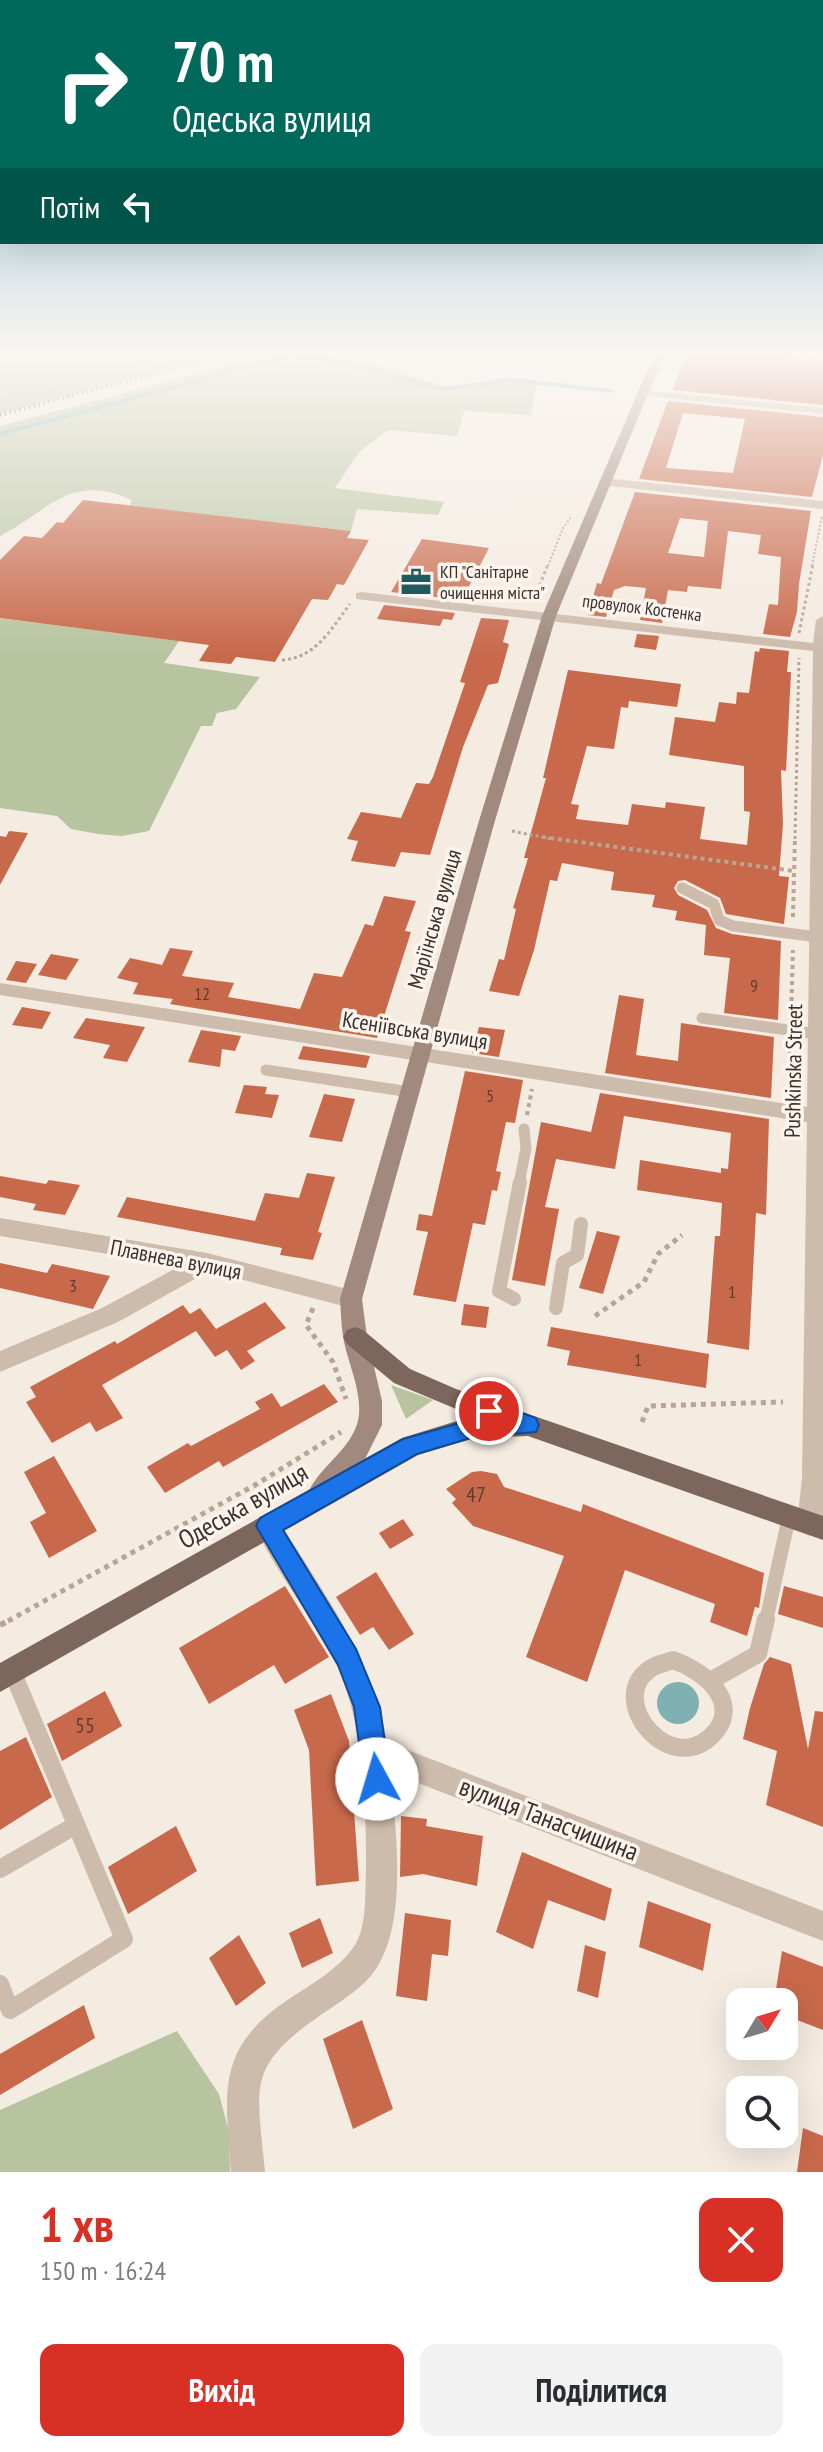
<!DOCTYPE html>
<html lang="uk">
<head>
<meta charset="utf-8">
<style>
	:root { --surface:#fff; --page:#f2f2f3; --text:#2b2b33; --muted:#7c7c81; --accent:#d93025 }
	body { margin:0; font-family:"PT Sans Narrow",sans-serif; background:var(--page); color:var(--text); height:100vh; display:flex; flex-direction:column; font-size:30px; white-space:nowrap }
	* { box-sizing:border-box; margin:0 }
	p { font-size:26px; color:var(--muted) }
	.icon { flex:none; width:44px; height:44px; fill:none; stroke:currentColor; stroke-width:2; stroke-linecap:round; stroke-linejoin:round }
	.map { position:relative; height:2172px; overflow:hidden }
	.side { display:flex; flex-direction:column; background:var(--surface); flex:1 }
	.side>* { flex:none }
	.top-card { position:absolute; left:0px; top:0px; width:824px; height:244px; box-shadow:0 8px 32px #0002; background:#00695c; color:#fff; overflow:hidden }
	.needle { width:52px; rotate:52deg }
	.fabs { position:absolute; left:726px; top:1988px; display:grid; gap:16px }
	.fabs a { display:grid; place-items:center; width:72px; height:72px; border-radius:16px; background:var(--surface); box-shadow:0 8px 32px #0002; font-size:40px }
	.pin { position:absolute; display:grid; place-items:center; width:68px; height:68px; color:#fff; margin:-34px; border:4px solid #fff; border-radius:50%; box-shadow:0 2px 8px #0007 }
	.me { position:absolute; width:88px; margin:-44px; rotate:354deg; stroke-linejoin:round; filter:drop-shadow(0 0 6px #0008) }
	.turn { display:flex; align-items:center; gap:28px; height:168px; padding:0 40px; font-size:36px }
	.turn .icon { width:104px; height:104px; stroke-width:2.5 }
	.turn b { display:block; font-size:56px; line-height:68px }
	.then { display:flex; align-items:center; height:76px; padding:0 40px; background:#0003; gap:16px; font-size:30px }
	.round { display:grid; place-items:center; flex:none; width:84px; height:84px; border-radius:16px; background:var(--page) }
	.headline { display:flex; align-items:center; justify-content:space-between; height:136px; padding:0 40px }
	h1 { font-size:48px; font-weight:700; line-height:60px; color:var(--accent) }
	.action { display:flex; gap:16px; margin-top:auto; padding:16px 40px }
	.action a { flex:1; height:92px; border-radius:16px; background:var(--accent); color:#fff; font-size:32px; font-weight:700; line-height:92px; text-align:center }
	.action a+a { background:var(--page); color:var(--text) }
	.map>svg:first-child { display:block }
	.green { fill:#b8c4a0 }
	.water { fill:#7fb0b2 }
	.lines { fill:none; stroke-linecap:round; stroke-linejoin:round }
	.stream { stroke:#7fb0b2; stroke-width:4 }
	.building { fill:#c8694b; fill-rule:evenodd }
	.path-far4 { stroke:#b9a596; stroke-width:2; stroke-dasharray:2 2; stroke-linecap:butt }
	.path-far3 { stroke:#b9a596; stroke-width:3; stroke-dasharray:3 3; stroke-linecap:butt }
	.path-far2 { stroke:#b9a596; stroke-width:4; stroke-dasharray:4 4; stroke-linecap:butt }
	.path-far1 { stroke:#b9a596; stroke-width:5; stroke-dasharray:5 5; stroke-linecap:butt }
	.path { stroke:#b9a596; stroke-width:6; stroke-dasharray:6 6; stroke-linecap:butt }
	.lane-far2 { stroke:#cdbbac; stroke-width:11 }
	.lane-far1 { stroke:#cdbbac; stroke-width:14 }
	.lane { stroke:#cdbbac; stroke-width:18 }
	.street { fill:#cdbbac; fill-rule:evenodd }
	.secondary { fill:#a18a7d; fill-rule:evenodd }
	.primary { fill:#7d675c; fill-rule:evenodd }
	.rail { stroke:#3b302b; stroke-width:4; stroke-dasharray:1 4; stroke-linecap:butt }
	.route { fill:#1a73e8; stroke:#114b97; stroke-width:2 }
	.labels { text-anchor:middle; stroke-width:7; stroke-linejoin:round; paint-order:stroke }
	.far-poi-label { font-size:18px; fill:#3b302b; stroke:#fbf5ee; text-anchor:start }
	.far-street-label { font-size:18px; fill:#3b302b; stroke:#fbf5ee }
	.number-label { font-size:18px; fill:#5e3e33 }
	.street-label { font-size:22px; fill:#3b302b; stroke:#fbf5ee }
	.near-number-label { font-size:22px; fill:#5e3e33 }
	.near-street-label { font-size:26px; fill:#3b302b; stroke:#fbf5ee }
</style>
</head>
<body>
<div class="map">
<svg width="823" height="2172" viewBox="0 0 823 2172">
	<rect width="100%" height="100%" fill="#f4ebe1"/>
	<!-- green -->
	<path class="green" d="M0,350H241L0,414Z
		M285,350H323L446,387L509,379L537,380L531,415L464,411L457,436L388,430L359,452L335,488L444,502L438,515L357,509L351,531L130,506L132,500C69,472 51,510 0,536V426Z
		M0,618L179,641L164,663L260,677L236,709L217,713L212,726H201L149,831L122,836L98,834L71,829L57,816L0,808Z
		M391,1385L433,1400L406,1419Z
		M177,2031L219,2094L229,2132L230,2172H0V2110Z"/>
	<!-- water -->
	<path class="water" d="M657 1703a21 21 0 1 1 42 0a21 21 0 1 1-42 0Z"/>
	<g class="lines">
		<!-- stream -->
		<path class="stream" d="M0,434L292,355L327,359L442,389L511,380L611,391"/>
	</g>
	<!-- building -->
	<path class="building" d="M686,350L823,360V405L673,390Z
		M668,401L823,417V455L812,497L639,479ZM683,413L745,419L733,473L666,468Z
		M635,492L811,511L799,584L797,612L790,637L763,634L769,604L778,605L781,557L758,554L761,535L728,531L721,589L688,586L687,592L668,590L662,623L640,620L646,588L625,586L614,590L606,617L588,615L597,583L601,584ZM680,518L708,521L704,557L668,553Z
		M83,500L351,531L347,538L369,540L344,585L337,584L328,600L312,599L275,662L236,657L231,664L199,661L209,645L0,618V560L24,536L42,538L57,522L63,523Z
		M422,539L489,548L462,600L391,592Z
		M384,605L455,613L452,620L443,619L440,626L377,619Z
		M481,618L509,620L503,642L509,644L498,683L488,685L463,747L430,855L401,852L395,867L351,861L358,841L347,839L361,812L401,818L416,783L429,784L433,777L465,683L460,682Z
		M637,634L659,636L656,650L634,647Z
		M760,648L789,651L787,672H791L786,771L781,770L783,824L779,876L789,877L784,924L726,914L720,898L685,880L678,881L674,888L678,895L707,910L716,928L732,934L781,941L778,1020L724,1013L730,958L704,955L706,925L675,920L677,911L652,907L655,895L611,890L614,872L562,863L557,881L550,880L534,950L519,996L489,991L499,959L504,960L516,909L513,908L528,858H524L546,778H543L568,670L681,684L677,707L629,701L628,708L621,707L614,749L587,746L571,804L579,805L576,819L628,825L632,804L665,808L666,802L705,807L700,839L747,845L750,812L744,811V766L669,755L675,717L715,722L719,702L736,704L737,692L749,693L755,651L759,652Z
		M9,831L28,833L0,885V836L6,837Z
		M384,896L416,901L405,931L411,932L377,1038L170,1004L173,999L133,994L138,983L117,978L130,958L162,965L170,948L193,951L182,976L234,983L228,997L300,1009L314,973L342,977L365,924L373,926Z
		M51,954L79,959L66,980L38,975Z
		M16,961L37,964L26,983L6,980Z
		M619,995L644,999L636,1055L678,1061L681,1023L774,1037L771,1098L605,1073Z
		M22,1007L51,1012L42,1029L12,1025Z
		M86,1018L145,1027L127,1062L103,1058L110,1045L73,1038Z
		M479,1027L505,1030L499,1057L472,1053Z
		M201,1030L241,1036L235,1051L222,1049L220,1067L188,1062Z
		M303,1046L370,1056L366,1068L298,1059Z
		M465,1071L523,1080L515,1123L506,1122L496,1171L501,1172L497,1191L492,1190L485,1225L473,1223L456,1302L413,1295L428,1232L416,1230L419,1214L432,1216Z
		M244,1085L267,1087L265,1094L279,1095L272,1118L235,1113Z
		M600,1093L769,1119L766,1215L756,1213L749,1350L707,1343L715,1236H720L722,1203L637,1190L640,1160L721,1173V1168L728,1169L731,1133L624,1116L615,1169L556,1159L545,1207L559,1209L545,1286L512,1280L541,1122L591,1132Z
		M324,1094L355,1099L342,1142L309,1137Z
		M307,1173L335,1177L318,1232L322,1233L313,1260L280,1255L282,1248L117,1217L127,1197L255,1221L265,1193L299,1198Z
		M0,1176L46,1184L49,1180L80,1185L65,1215L33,1210L36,1204L0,1197Z
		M597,1231L620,1236L603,1294L579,1288Z
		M0,1263L47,1273L52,1264L110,1276L93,1309L0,1288Z
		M265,1302L286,1328L247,1351L255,1361L241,1370L227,1350L215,1357L196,1331L102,1385L123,1418L96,1432L90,1422L52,1443L26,1402L36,1397L30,1387L115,1341L117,1344L183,1305L190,1314L200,1308L216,1329Z
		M464,1304L489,1307L486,1328L461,1325Z
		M551,1327L709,1354L706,1388L567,1365L570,1351L547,1346Z
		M324,1384L338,1402L223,1467L219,1461L165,1493L147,1467L188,1443L191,1446L260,1409L255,1402L272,1393L281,1407Z
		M54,1456L97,1531L49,1558L30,1522L46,1513L24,1472Z
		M481,1471L497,1474L504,1487L581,1512L583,1504L764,1573L759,1608L755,1607L747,1636L710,1622L715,1604L625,1570L587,1682L526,1657L564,1556L473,1526L452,1503L456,1499L446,1489L472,1472Z
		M403,1519L414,1535L390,1549L379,1533Z
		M376,1572L414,1634L389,1650L373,1627L360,1635L336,1597Z
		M285,1586L329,1657L285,1684L274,1665L209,1704L179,1648Z
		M784,1586L823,1597V1628L778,1614Z
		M770,1657L791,1664L808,1749L815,1711L823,1712V1827L766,1805L777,1751L743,1739L750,1708L764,1664Z
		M105,1691L122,1726L62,1761L47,1724Z
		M331,1694L349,1741L359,1881L316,1886L309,1750L294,1710Z
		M26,1737L52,1797L0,1830V1751Z
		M401,1816L427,1819L426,1826L483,1836L477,1886L423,1874L400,1877Z
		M176,1826L197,1871L128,1914L108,1867Z
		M522,1852L612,1889L605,1921L548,1900L533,1949L496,1932Z
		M648,1901L711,1924L703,1971L639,1947Z
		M405,1913L451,1920L448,1956L432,1954L427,2001L396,1996Z
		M320,1918L333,1953L302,1968L289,1933Z
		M239,1935L266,1983L236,2006L209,1958Z
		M585,1945L606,1952L598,1998L577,1991Z
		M782,1951L823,1967V2030L784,2015V2002H774Z
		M84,2005L95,2038L0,2095V2054Z
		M362,2020L393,2109L353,2129L323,2039Z
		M803,2128L823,2136V2172H797Z"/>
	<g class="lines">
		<!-- path-far4 -->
		<path class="path-far4" d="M0,403L201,350
			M548,566L563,528L572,516
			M812,566L822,516"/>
		<!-- path-far3 -->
		<path class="path-far3" d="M533,602L548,564
			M799,633L813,564
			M282,660C316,658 331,629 350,604
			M512,831L552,839
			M795,839L799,658"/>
		<!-- path-far2 -->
		<path class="path-far2" d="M542,837L794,871
			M793,917L795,837
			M791,1017L793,950
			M789,1093L790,1046
			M527,1115L532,1089"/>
		<!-- path-far1 -->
		<path class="path-far1" d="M313,1308L306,1325L333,1362L346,1399
			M595,1316L644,1282L658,1254L682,1235
			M642,1422L648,1406L783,1402
			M8,1621L255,1485L341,1432"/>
		<!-- path -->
		<path class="path" d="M0,1625L12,1619"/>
		<!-- lane-far2 -->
		<path class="lane-far2" d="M682,888L714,904L719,920L733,926L818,937
			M702,1018L817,1034
			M266,1070L410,1092
			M519,1184L526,1148L524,1129"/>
		<!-- lane-far1 -->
		<path class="lane-far1" d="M514,1299L499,1291L520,1182
			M556,1308L563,1263L577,1255L581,1224
			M766,1621L789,1517"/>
		<!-- lane -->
		<path class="lane" d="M673,1660C700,1669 741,1699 716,1731C673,1783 604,1700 650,1669C656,1664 666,1663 673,1660Z
			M712,1680L758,1654L766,1619
			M0,1869L76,1825
			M0,1984L10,2010L124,1939L12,1671"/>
		<!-- street -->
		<path class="street" d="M642,390L823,408V414L638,395V391Z
			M604,478L823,501V509L600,485L598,482Z
			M361,592L813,643L816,620L823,616V1522L819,1532L810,1536L801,1532L797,1524L802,1478L807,1122L0,995V983L807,1107L813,651L356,599V593Z
			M0,1218L207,1253L351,1290L359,1292L362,1299L359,1306L351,1308L209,1271L118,1322L0,1372V1351L102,1308L180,1266L0,1236Z
			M268,1514L277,1518C321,1589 373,1658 387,1742L823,1911V1941L390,1772C396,1828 408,1920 376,1969C364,1987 343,2000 325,2012C245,2067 257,2083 265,2172H231C225,2091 215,2047 292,1997C313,1983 338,1969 353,1948C368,1928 365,1889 366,1865C366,1799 364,1728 338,1668C315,1618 277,1576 255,1526L259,1518Z"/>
		<!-- secondary -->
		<path class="secondary" d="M656,350H666L556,616L494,824L362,1299L367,1337L382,1401V1425L360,1469L331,1499L322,1502L313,1499L309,1491C320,1467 346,1453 356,1427C367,1400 347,1363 343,1336C341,1324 341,1311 340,1299L478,824L542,616Z"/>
		<!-- primary -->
		<path class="primary" d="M355,1327L363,1330L410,1369L456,1389L823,1516V1540L528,1436L474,1438L418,1455L0,1692V1663L402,1438L473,1416L394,1383L347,1344L343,1337L347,1330Z"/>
		<!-- rail -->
		<path class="rail" d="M0,415L245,350"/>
	</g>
	<!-- sky -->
	<linearGradient id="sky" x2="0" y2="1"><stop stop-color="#7eb2d2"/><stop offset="0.54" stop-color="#faf6f2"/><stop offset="1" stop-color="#faf6f2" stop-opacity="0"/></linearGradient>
	<rect width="823" height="654" fill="url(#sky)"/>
	<!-- route -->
	<path class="route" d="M489,1401L536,1418L539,1425L536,1432L474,1437L417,1454L283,1530L356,1649L380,1707L390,1779L386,1789L377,1793L368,1789L364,1779L354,1707L338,1665L256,1526L260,1518L403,1439L481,1417L478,1411L481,1404Z"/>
	<!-- icons -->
	<defs>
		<g id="office-bare" transform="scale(2.4)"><path d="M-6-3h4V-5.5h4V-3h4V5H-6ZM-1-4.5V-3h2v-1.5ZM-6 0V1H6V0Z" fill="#1f5a5e" stroke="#fbf5ee" stroke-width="2.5" paint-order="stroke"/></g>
	</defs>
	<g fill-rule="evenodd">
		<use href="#office-bare" x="416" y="582"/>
	</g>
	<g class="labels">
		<!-- far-poi labels -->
		<g class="far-poi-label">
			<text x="440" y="578">КП "Санітарне<tspan x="440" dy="21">очищення міста"</tspan></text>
		</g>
		<!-- far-street labels -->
		<g class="far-street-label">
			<text transform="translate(642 608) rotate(7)" y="6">провулок Костенка</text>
		</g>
		<!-- number labels -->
		<g class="number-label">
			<text x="754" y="992">9</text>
			<text x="202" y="1000">12</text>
			<text x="490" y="1102">5</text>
			<text x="73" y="1292">3</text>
			<text x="732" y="1298">1</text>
			<text x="638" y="1366">1</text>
		</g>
		<!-- street labels -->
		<g class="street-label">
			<text transform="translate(434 919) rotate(-74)" y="8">Маріїнська вулиця</text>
			<text transform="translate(415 1030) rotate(9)" y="8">Ксеніївська вулиця</text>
			<text transform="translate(793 1071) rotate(-89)" y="8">Pushkinska Street</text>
			<text transform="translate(176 1259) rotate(11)" y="8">Плавнева вулиця</text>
		</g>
		<!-- near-number labels -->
		<g class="near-number-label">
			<text x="476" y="1502">47</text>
			<text x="85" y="1733">55</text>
		</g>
		<!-- near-street labels -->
		<g class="near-street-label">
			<text transform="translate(243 1506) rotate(-30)" y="9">Одеська вулиця</text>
			<text transform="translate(549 1819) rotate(21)" y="9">вулиця Танасчишина</text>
		</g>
	</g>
</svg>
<div class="fabs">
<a><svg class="needle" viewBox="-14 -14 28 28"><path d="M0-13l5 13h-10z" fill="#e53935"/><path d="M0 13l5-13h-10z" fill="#7c7c81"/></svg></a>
<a><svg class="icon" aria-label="search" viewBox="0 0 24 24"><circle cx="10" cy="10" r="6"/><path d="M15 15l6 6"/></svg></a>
</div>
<div class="pin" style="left:489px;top:1411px;background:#d93025"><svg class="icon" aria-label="arrive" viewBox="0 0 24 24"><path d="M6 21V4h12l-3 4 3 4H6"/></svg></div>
<svg class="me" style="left:377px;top:1779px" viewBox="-20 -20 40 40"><circle r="19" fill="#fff"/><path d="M0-13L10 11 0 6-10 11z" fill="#1a73e8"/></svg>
<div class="top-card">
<div class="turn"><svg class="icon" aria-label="right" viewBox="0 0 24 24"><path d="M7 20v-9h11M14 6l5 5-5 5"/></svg><div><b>70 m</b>Одеська вулиця</div></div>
<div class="then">Потім<svg class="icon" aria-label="left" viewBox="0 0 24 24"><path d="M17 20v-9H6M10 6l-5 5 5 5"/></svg></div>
</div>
</div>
<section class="side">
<div class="headline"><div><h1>1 хв</h1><p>150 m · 16:24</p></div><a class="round" style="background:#d93025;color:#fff"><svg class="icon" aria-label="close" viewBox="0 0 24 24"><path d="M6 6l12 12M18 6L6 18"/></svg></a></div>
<div class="action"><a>Вихід</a><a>Поділитися</a></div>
</section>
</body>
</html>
